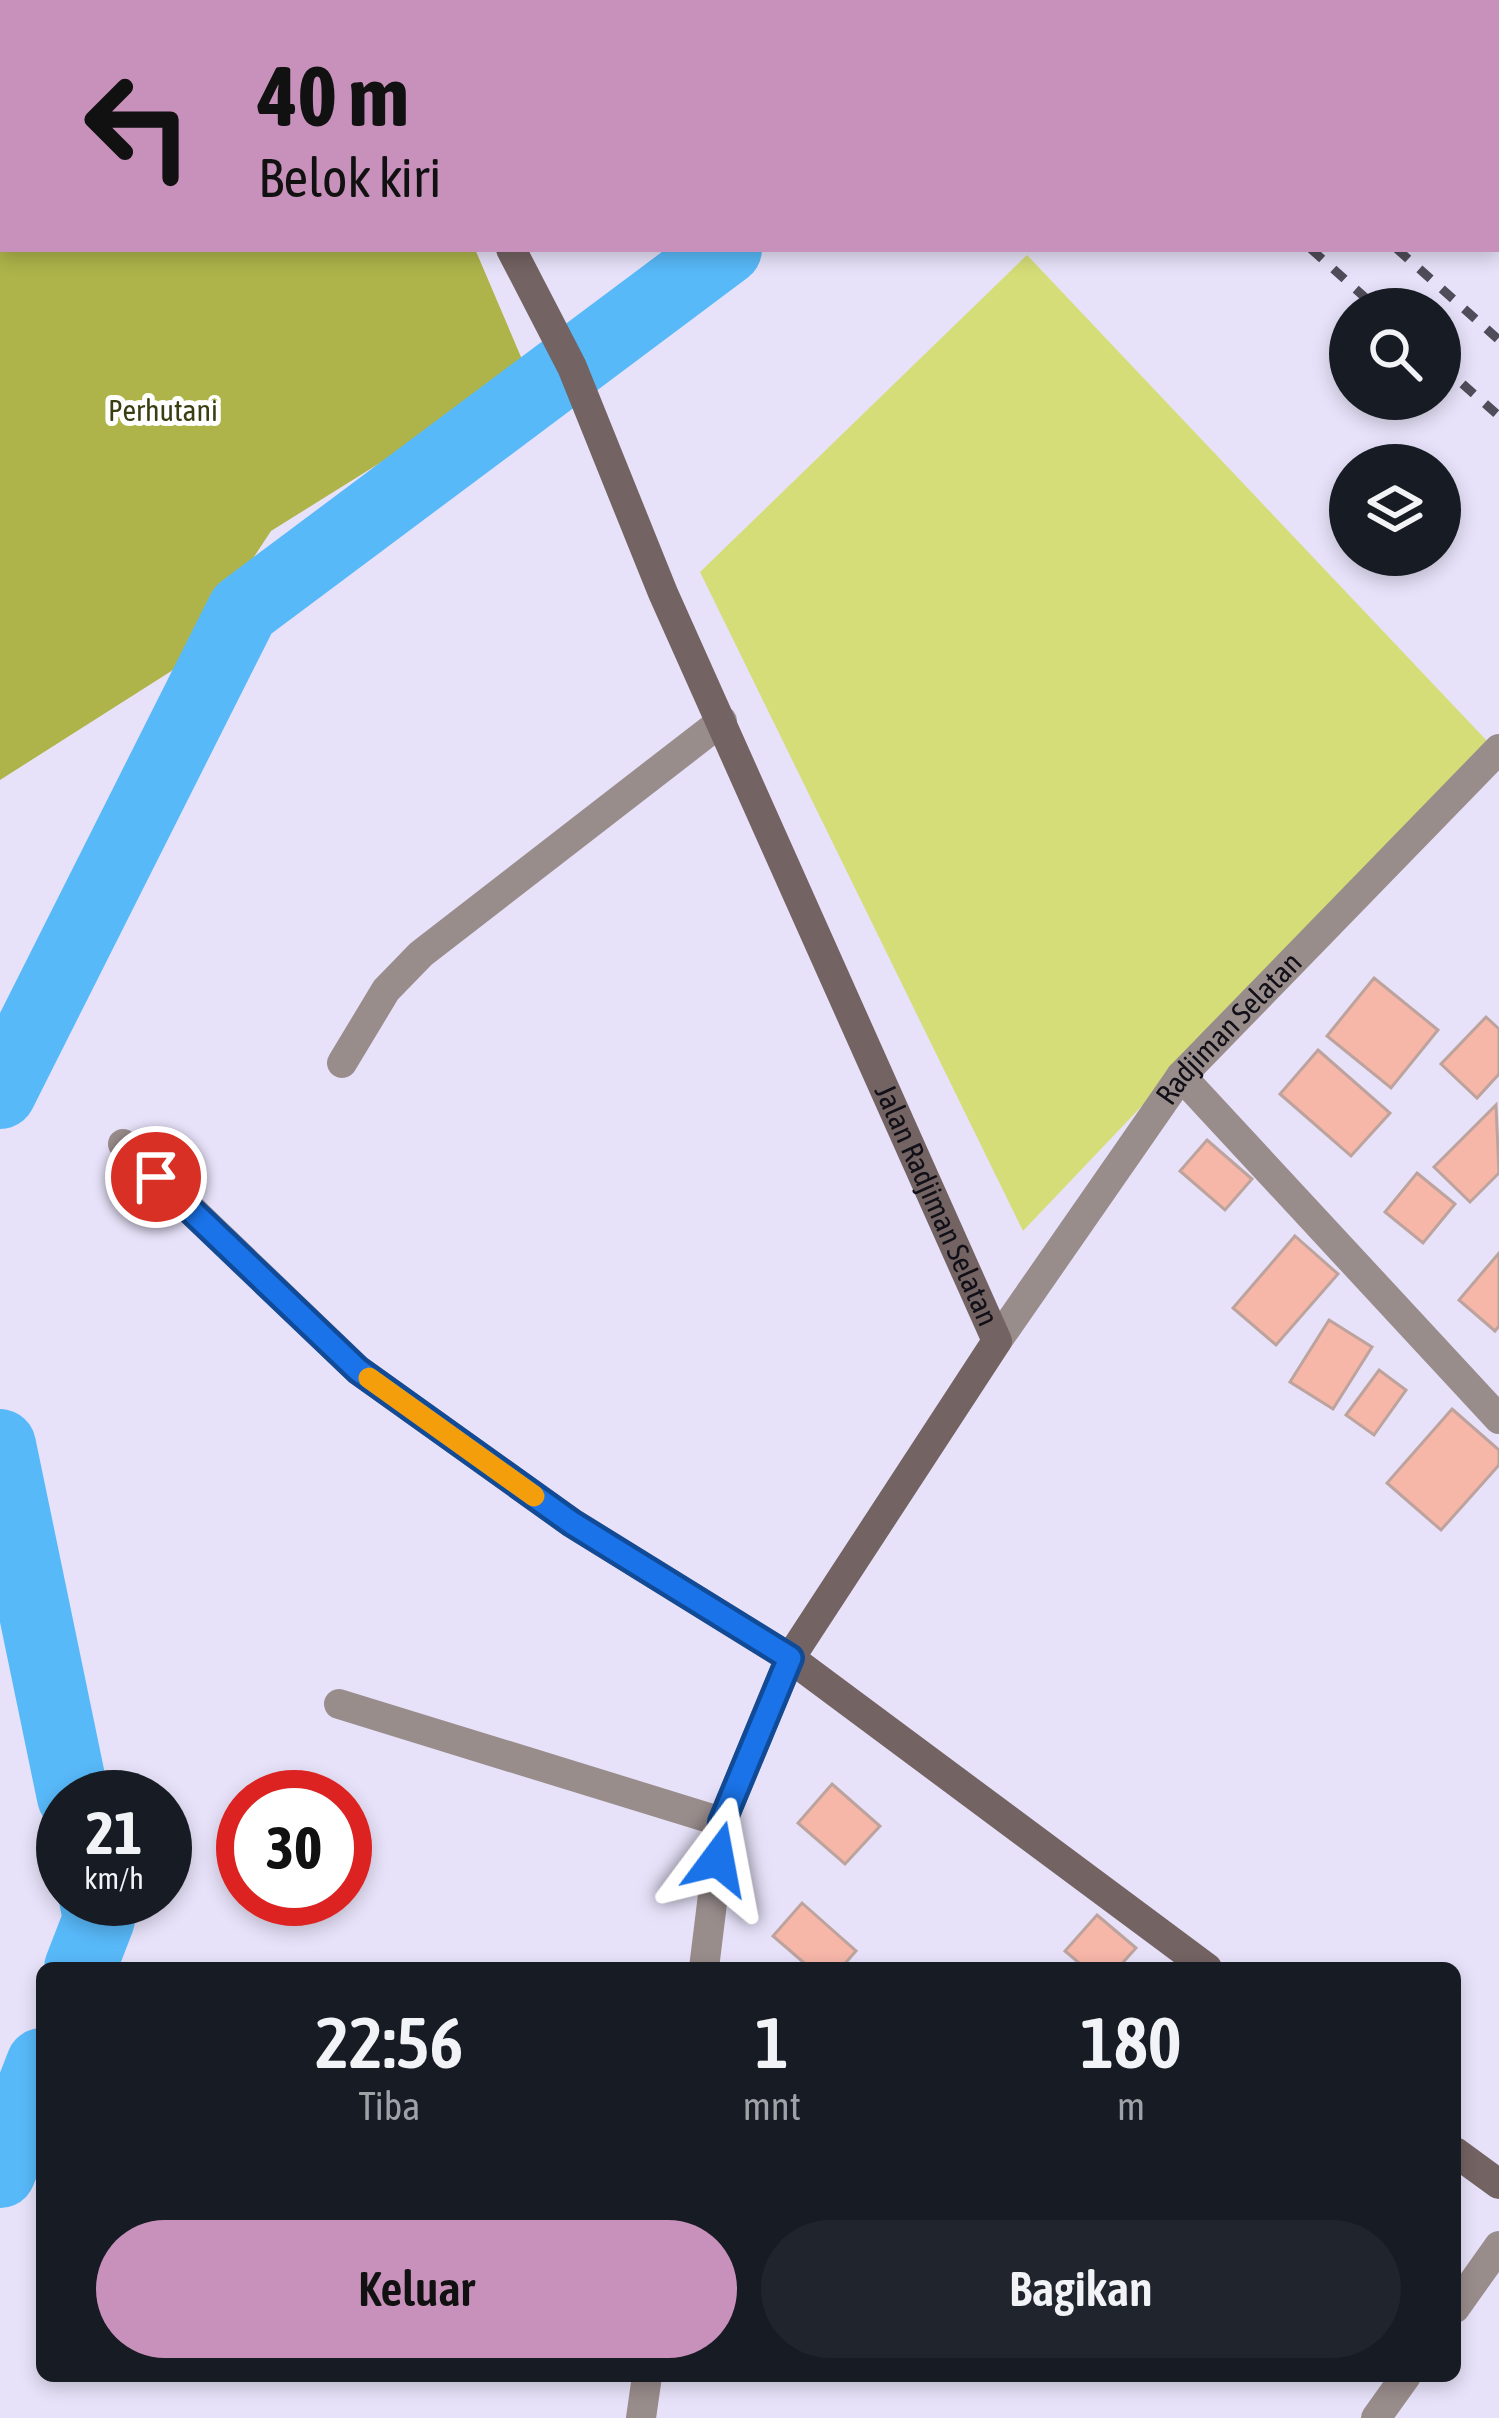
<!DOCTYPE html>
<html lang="id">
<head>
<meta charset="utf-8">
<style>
	:root { --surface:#171b24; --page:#20242c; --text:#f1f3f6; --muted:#9ea1a6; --accent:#c791bb }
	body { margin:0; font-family:"Asap Condensed",sans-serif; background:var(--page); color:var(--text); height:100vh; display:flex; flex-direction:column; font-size:45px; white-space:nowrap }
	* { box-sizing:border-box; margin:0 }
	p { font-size:39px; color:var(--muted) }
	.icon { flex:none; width:66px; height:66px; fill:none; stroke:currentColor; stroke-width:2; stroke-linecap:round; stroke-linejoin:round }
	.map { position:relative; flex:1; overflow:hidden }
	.side { position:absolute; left:36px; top:1962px; width:1425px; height:420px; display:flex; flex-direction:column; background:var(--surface); border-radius:18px; box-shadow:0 6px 18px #0003 }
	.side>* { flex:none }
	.banner { position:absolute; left:0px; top:0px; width:1500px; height:252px; box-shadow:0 6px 18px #0003; background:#c791bb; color:#111; overflow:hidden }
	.fabs { position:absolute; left:1329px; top:288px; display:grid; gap:24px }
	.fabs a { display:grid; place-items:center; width:132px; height:132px; border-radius:50%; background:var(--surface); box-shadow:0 6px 18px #0003; font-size:60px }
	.speed { position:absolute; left:36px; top:1770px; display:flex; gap:24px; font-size:60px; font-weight:700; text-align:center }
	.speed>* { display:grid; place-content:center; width:156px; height:156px; border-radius:50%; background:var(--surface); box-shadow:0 6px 18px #0003; line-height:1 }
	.speed small { font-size:30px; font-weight:400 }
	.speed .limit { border:18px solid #d22; background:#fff; color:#111 }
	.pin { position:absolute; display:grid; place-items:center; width:102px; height:102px; color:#fff; margin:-51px; border:6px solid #fff; border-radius:50%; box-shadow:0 3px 12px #0007 }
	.me { position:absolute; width:132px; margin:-66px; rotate:13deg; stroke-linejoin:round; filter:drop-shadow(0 0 9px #0008) }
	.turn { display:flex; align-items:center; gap:42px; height:252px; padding:0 60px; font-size:54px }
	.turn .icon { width:156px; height:156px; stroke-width:2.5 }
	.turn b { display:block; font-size:84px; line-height:102px }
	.eta { display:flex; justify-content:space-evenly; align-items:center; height:204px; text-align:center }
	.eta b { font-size:72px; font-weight:600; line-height:84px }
	.primary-button { display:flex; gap:24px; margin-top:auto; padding:24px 60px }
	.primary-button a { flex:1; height:138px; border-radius:72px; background:var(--accent); color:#111; font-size:48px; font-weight:600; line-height:138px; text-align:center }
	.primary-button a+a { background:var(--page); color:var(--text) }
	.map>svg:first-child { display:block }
	.green { fill:#d5dd78 }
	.forest { fill:#aeb44a }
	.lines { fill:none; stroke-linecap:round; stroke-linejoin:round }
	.river { stroke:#58b9f9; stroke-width:72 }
	.building { fill:#f6b6a8; stroke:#bda39d; stroke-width:3 }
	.street { stroke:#998d8c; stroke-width:30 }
	.secondary { stroke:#736362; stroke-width:30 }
	.rail { stroke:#504d5a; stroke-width:9; stroke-dasharray:15 15; stroke-linecap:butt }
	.route-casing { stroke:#114b97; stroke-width:30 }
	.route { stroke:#1a73e8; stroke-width:21 }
	.slow { stroke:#f59e0b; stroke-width:21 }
	.labels { text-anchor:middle; stroke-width:10; stroke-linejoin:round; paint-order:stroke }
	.park-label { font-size:30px; fill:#3b3e12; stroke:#fff }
	.street-label { font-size:30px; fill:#110f17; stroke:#fff }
</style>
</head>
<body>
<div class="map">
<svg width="1499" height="2418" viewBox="0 0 1499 2418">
	<rect width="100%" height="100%" fill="#e7e2f9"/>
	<!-- green -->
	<path class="green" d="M1027,255L1488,742L1023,1231L700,572Z"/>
	<!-- forest -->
	<path class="forest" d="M0,0L274,3H3V249H475L527,371L271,531L184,663L0,780Z"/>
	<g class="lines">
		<!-- river -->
		<path class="river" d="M930,3L931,0
			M0,1093L243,610L726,249
			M0,1445L73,1797
			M80,1968L99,1919L95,1899
			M0,2172L42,2064"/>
	</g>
	<!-- building -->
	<path class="building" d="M1374,978L1438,1030L1391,1088L1327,1036Z
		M1486,1017L1499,1029V1074L1477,1098L1441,1064Z
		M1318,1050L1390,1113L1351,1156L1280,1094Z
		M1496,1105L1499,1173L1470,1202L1434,1167Z
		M1207,1140L1252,1179L1225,1210L1180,1171Z
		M1417,1173L1455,1204L1423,1243L1385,1212Z
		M1295,1236L1338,1274L1276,1345L1233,1308Z
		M1499,1253V1326L1495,1331L1459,1300Z
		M1329,1320L1372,1347L1333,1409L1290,1382Z
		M1379,1370L1406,1390L1374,1435L1346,1415Z
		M1452,1409L1499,1450V1465L1441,1530L1387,1483Z
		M832,1784L880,1826L845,1864L798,1823Z
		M802,1903L856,1951L841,1968H810L773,1936Z
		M1097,1915L1136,1948L1118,1968H1085L1065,1951Z"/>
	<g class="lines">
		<!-- street -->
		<g class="street">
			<path d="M342,1063L386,990L421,954L722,721"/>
			<path d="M1181,1076L1499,1419"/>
			<path d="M123,1144L358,1370L572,1523L790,1658L722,1822L704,1968"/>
			<path id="s1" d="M997,1341L1181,1076L1499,749"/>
			<path d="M339,1704L722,1822"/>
			<path d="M1455,2308L1499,2246"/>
			<path d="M641,2418L647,2376"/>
			<path d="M1376,2418L1406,2376"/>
		</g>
		<!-- secondary -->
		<g class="secondary">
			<path d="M304,0L307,3"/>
			<path id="s2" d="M511,249L572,367L663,593L997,1341L790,1658L1207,1968"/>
			<path d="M1455,2152L1499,2184"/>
		</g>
		<!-- rail -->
		<path class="rail" d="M1031,0L1035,3
			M1118,0L1121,3
			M1311,249L1378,309
			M1397,249L1499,340
			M1440,364L1499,416"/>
	</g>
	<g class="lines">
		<!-- route casing -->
		<g class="route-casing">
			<path id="route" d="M156,1177L358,1370L572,1523L790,1658L722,1822L718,1859"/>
		</g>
		<!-- route -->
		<use href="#route" class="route"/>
		<!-- slow -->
		<path class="slow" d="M369,1378L534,1496"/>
	</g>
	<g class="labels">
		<!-- park labels -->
		<g class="park-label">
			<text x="163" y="421">Perhutani</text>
		</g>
		<!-- street labels -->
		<g class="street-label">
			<text dy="10" stroke="none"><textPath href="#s1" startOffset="390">Radjiman Selatan</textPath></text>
			<text dy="10" stroke="none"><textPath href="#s2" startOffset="1047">Jalan Radjiman Selatan</textPath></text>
		</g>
	</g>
</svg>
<div class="fabs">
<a><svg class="icon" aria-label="search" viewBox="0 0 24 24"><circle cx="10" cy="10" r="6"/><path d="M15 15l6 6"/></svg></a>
<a><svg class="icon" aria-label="layers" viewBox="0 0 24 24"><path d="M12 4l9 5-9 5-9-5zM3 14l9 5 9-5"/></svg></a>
</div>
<div class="speed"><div>21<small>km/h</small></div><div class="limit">30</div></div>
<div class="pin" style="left:156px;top:1177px;background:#d93025"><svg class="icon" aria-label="arrive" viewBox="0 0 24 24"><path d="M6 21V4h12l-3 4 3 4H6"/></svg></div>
<svg class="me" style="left:718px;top:1859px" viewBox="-20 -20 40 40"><path d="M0-17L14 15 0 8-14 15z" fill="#1a73e8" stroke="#fff" stroke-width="4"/></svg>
<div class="banner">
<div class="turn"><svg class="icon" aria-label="left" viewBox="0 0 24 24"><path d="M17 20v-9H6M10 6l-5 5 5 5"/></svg><div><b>40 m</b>Belok kiri</div></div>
</div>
<section class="side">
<div class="eta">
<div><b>22:56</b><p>Tiba</p></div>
<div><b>1</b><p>mnt</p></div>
<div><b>180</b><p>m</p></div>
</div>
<div class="primary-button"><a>Keluar</a><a>Bagikan</a></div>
</section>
</div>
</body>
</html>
